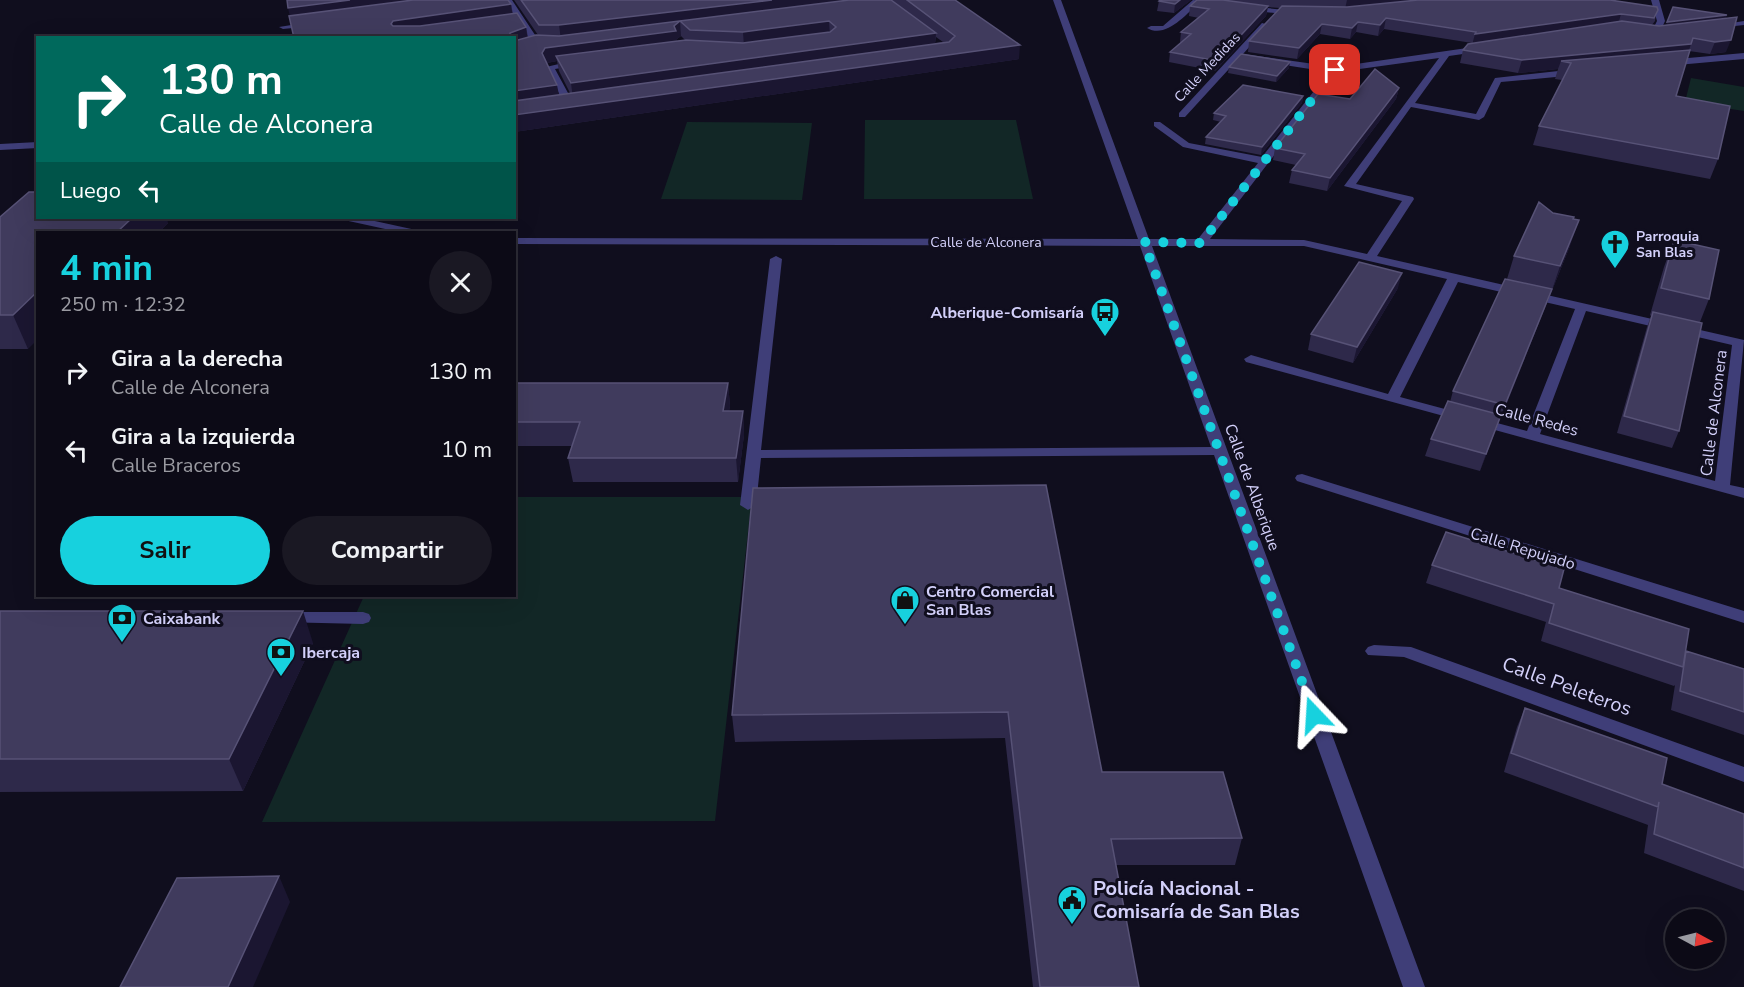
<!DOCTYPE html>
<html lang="es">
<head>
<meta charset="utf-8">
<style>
	:root { --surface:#0c0a16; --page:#1a1823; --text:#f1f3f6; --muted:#9a9aa1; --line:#2c2b35; --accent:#17d1de }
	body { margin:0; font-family:"Nunito Sans",sans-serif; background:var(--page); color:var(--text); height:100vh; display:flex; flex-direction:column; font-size:22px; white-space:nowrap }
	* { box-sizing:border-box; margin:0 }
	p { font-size:20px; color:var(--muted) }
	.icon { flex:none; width:33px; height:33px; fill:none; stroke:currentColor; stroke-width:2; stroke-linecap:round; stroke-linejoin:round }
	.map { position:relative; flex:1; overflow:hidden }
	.sheet { position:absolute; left:36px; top:231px; width:480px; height:366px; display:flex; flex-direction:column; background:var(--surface); border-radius:0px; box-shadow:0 6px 24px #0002,0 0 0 2px var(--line) }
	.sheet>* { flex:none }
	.top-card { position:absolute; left:36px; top:36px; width:480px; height:183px; border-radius:0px; box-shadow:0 6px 24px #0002,0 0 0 2px var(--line); background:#00695c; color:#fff; overflow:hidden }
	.needle { width:39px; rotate:97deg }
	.buttons { position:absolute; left:1665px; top:909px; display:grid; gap:12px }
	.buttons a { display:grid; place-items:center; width:60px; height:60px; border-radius:50%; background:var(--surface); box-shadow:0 6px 24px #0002,0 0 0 2px var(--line); font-size:30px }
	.pin { position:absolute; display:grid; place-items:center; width:51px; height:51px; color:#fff; margin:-26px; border-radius:12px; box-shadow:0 3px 9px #0006 }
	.me { position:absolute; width:66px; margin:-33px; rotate:340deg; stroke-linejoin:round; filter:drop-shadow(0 0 4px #0008) }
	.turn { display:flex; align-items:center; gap:21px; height:126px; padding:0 24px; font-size:27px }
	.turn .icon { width:78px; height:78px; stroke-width:2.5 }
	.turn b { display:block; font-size:42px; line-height:51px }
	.then { display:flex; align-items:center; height:57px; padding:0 24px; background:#0003; gap:12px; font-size:22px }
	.round { display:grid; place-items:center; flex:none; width:63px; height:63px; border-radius:32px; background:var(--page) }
	.headline { display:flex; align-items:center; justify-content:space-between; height:102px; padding:0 24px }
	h1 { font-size:36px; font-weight:700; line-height:45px; color:var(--accent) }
	.cta { display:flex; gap:12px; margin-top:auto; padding:12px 24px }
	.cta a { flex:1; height:69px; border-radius:36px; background:var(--accent); color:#111; font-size:24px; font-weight:700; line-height:69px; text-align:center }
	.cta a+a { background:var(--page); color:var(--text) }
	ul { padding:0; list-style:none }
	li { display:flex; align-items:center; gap:18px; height:78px; padding:0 24px }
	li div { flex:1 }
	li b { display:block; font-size:22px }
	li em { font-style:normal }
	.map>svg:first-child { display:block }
	.green { fill:#122726 }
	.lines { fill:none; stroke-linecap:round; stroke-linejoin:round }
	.minor { fill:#3f3e78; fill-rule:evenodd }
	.wall { fill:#2e294a; fill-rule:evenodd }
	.shaded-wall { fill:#1b1631 }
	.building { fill:#403b5d; stroke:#575276; stroke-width:1.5 }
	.route { stroke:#17d1de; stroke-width:10; stroke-dasharray:0 18 }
	.labels { text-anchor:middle; stroke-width:6; stroke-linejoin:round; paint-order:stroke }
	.far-street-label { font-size:14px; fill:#d3d0fa; stroke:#100e1e }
	.far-poi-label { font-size:14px; font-weight:bold; fill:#d3d0fa; stroke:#100e1e; text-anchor:start }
	.poi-label { font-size:16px; font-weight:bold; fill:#d3d0fa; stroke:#100e1e; text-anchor:start }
	.street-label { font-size:16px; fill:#d3d0fa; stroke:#100e1e }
	.near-street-label { font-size:20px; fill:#d3d0fa; stroke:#100e1e }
	.near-poi-label { font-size:20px; font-weight:bold; fill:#d3d0fa; stroke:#100e1e; text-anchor:start }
</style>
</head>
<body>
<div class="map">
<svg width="1744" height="987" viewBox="0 0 1744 987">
	<rect width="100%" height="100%" fill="#100e1e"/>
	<!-- green -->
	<path class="green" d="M1691,78L1744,87V111L1685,102Z
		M865,120H1016L1033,199H864Z
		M687,122L812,123L802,200L661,199Z
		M515,497H752L715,821L262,822L364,596H514Z"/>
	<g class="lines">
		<!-- minor -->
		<path class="minor" d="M504,0H512L541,44L540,46H534Z
			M1053,0H1061L1149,239H1198L1258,163L1183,147L1154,126V122H1160L1189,143L1262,157L1329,72L1239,58L1185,117H1179V113L1262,23L1269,25L1243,54L1335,67L1481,46L1485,49L1484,51L1449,56L1415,103L1476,114L1495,78L1577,69L1581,72L1577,75L1501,82L1484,117L1479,120L1411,107L1356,184L1413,197L1414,199L1377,256L1744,340L1730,485L1744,488V498L1246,362L1244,359L1251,355L1388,394L1447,279L1304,246H1152L1425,987H1403L1214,455L761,458L756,505L748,510L740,505L770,259L776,256L782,259L761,450L1211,447L1140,246L514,244V238L1138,239ZM1439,58L1344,186L1402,201L1367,254L1304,240L1210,239L1338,72ZM1458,282L1575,309L1527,431L1400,397ZM1586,311L1732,345L1715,481L1540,434Z
			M1193,0L1213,2L1209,4L1199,3C1185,15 1166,39 1147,28L1151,26H1163Z
			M1651,0H1659L1665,21L1659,34L1655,36L1640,33L1644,31H1652L1657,21Z
			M1247,6L1295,11L1299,13L1295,15L1244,10L1243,8Z
			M1744,21V25L1717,28L1713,26Z
			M310,22L314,24L313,26L283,29L279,27Z
			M1744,53V59L1666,66L1662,63L1666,60Z
			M576,60L579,61V65L555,69L574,104L569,107L564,104L546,67Z
			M38,142V148L0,150V144Z
			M343,218H361L416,230L418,232H399L344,220Z
			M1302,474L1744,611V623L1297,481L1295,478L1297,475Z
			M285,612H363L369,614L371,618L369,622L363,624L279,622L277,618L279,614Z
			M1374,645L1411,647L1744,767V782L1404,657L1368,655L1365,651L1368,647Z"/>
	</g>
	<!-- wall -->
	<path class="wall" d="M514,0H955L1019,59L514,132V38L511,4L513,14L526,27L528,37L538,35ZM681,36L685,40L677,41V39ZM936,37L943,42L935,43ZM557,61L559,71L570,93L559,95L547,63Z
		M1191,0L1174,13L1157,11L1159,1Z
		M1197,0H1610L1657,7L1655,21L1652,25L1659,26L1727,15L1725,18L1726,52L1710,54L1689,51L1676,96L1718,159L1710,179L1533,145L1539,126L1562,80L1555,79L1558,69L1518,73L1460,63L1463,50L1472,43L1384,29L1378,36L1356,32L1350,39L1320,34L1297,59L1248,52L1249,41L1280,8L1268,7L1266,16L1215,71L1169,62L1170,52L1181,43L1180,42L1181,32L1199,18L1189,16L1190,6Z
		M1229,67L1289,68L1276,82L1228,73Z
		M1399,88L1396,99L1327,191L1289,183L1292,170L1296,165L1273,160L1275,148L1350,99Z
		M1303,96L1302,103L1261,155L1205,144L1206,137L1221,122L1213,120L1214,113Z
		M0,217L168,223L159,232H38L28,349H0Z
		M1674,240L1709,299L1700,322L1679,431L1672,448L1617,433L1647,327L1651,316L1650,315L1664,267Z
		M1570,246L1499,421L1480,471L1425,456L1431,439L1450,402L1453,391L1507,279L1514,256Z
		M1398,288L1353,363L1308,350L1311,334Z
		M514,383H728L730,406L729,411H743L744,435L738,482H573L568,458L572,446H514Z
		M753,488L1102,772L1242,838L1235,865H1116L1139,987H1033L1005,738L735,742L732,715Z
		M1432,565L1559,588L1686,651L1744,669V735L1671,710L1675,685L1674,686L1541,641L1546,622L1426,583Z
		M0,611L313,643L243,791L0,792Z
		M1525,708L1662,784L1744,814V891L1644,853L1648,825L1504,772L1517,727Z"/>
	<!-- shaded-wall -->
	<path class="shaded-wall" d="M350,0H463L291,22L288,8Z
		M772,0H876L680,21L681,36L677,39V45L556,56L557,61L547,63L542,53L545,48L561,40L559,25Z
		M1180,0H1191L1174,13L1175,4Z
		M1347,0H1429L1345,9Z
		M511,4L513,18L396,36L391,24L393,21Z
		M1268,6L1266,16L1215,71L1217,61Z
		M1621,14L1618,25L1472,45L1475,34Z
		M1727,15L1724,21L1665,28L1667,22Z
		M1386,18L1384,29L1378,36L1380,25Z
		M829,21L830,36L744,47L743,32Z
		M1358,22L1356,32L1350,39L1352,28Z
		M1322,24L1320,34L1297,59L1299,48Z
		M526,27L528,42L514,47V38H510V33Z
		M936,33L935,48L573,99L571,83Z
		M1731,40L1726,52L1710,54L1715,42Z
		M1691,44L1687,56L1561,61L1558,69L1518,73L1522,60Z
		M1020,45L1019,59L514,132V115Z
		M1290,62L1289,68L1276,82L1277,76Z
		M557,85L560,100L514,107V91Z
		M1399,88L1396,99L1327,191L1330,178Z
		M1303,96L1302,103L1261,155L1262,147Z
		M132,218H167L168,223L159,232H117Z
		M1579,220L1570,246L1551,293L1560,266Z
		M1402,273L1398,288L1353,363L1357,347Z
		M1552,289L1546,305L1500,421L1505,405Z
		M38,291V339L28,349L13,315Z
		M728,383L730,406L725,435L723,411Z
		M743,411L744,435L738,482L736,458Z
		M1501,415L1495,432L1480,471L1486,454Z
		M303,611L313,643L243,791L229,759Z
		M279,876L290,902L253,987H228Z"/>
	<!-- building -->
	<path class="building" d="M287,0H350L288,8Z
		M413,0H508L511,4L393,21L391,24L393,26H420L517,13L526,27L510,33V38H294L289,16Z
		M521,0H772L559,25H539Z
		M849,0H891L936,33L571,83L556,56L686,40L743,43L830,32L836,27L829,21L743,32L690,30L680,21L674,26L676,31L545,48L542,53L557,85L514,91V41L536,35L559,36Z
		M907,0H955L1020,45L514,115V101L949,42L955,36Z
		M1160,0H1180L1175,4L1159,1Z
		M1197,0H1223L1268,6L1217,61L1170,52L1191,34L1181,32L1209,9L1190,6Z
		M1418,0H1610L1657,7L1658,10L1654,18L1621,14L1475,34L1476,32L1386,18L1380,25L1358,22L1352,28L1322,24L1299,48L1249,41L1282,6L1347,7Z
		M1673,7L1727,15L1667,22Z
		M1737,17L1731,40L1715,42L1693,38L1691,44L1522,60L1463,50L1468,44L1622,21L1659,26Z
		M1690,50L1676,96L1730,106L1718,159L1539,126L1571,63L1561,61Z
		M1241,54L1290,62L1277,76L1229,67Z
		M1375,69L1399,88L1330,178L1292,170L1305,154L1275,148L1318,94L1350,99Z
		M1243,85L1303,96L1262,147L1206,137L1226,116L1214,113Z
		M29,192H38V218H132L117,232H38V291L13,315H0V217Z
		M1539,202L1553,213L1574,217L1573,219L1579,220L1560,266L1514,256Z
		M1674,240L1719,250L1709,299L1661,288Z
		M1359,262L1402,273L1357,347L1311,334Z
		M1505,279L1552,289L1505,405L1453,391Z
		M1653,312L1702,323L1679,431L1624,416Z
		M514,383H728L723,411H743L736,458H568L580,422H514Z
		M1448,401L1501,415L1486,454L1431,439Z
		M1046,485L1102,772H1223L1242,838L1111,839L1139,987H1040L1008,712L732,715L753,488Z
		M1446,532L1564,569L1559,588L1689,629L1683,667L1549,623L1554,604L1432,565Z
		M0,611H303L229,759H0Z
		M1686,651L1744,669V712L1680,691Z
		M1525,708L1667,758L1662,784L1744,814V868L1654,834L1659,802L1658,807L1511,753Z
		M279,876L228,987H120L177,878Z"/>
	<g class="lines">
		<!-- route -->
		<path class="route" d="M1314,715L1144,242L1201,243L1335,70"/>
	</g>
	<!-- icons -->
	<defs>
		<g id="church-pin" transform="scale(1.5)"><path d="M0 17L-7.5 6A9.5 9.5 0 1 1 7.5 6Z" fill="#17d1de" stroke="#100e1e"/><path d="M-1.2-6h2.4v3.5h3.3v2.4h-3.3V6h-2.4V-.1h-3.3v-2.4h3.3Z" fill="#111"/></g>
		<g id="bus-pin" transform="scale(1.5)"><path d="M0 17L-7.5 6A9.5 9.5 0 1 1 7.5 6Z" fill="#17d1de" stroke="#100e1e"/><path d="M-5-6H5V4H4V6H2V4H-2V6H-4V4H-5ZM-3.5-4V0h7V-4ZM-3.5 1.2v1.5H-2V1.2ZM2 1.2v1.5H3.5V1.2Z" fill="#111"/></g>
		<g id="shop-pin" transform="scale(1.5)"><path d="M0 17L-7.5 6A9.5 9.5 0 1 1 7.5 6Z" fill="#17d1de" stroke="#100e1e"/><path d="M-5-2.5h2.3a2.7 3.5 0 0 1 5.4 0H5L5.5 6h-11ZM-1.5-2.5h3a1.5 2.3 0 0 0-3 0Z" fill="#111"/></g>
		<g id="bank-pin" transform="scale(1.5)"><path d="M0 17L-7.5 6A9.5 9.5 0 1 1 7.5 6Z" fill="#17d1de" stroke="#100e1e"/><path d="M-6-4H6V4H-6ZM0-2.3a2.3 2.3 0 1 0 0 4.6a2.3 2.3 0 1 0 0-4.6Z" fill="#111"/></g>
		<g id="civic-pin" transform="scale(1.5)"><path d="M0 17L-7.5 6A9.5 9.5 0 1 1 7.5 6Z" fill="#17d1de" stroke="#100e1e"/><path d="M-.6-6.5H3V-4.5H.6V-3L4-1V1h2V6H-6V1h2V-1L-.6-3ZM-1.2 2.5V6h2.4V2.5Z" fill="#111"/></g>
	</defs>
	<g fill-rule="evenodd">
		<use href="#church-pin" x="1615" y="244"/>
		<use href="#bus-pin" x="1105" y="312"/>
		<use href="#shop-pin" x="905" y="600"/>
		<use href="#bank-pin" x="122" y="618"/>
		<use href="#bank-pin" x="281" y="652"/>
		<use href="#civic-pin" x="1072" y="900"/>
	</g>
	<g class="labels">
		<!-- far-street labels -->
		<g class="far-street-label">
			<text transform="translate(1207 67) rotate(-47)" y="5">Calle Medidas</text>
			<text x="986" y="247">Calle de Alconera</text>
		</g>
		<!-- far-poi labels -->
		<g class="far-poi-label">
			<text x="1636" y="241">Parroquia<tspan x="1636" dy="16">San Blas</tspan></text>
		</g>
		<!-- poi labels -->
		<g class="poi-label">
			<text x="1084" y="318" text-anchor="end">Alberique-Comisaría</text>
			<text x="926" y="597">Centro Comercial<tspan x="926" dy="18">San Blas</tspan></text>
			<text x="143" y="624">Caixabank</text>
			<text x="302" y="658">Ibercaja</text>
		</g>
		<!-- street labels -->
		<g class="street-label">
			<text transform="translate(1713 413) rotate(-83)" y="6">Calle de Alconera</text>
			<text transform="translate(1537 419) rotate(15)" y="6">Calle Redes</text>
			<text transform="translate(1253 487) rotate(70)" y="6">Calle de Alberique</text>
			<text transform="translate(1523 548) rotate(17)" y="6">Calle Repujado</text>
		</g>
		<!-- near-street labels -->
		<g class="near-street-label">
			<text transform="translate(1567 686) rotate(20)" y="7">Calle Peleteros</text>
		</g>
		<!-- near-poi labels -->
		<g class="near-poi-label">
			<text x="1093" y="895">Policía Nacional -<tspan x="1093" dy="23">Comisaría de San Blas</tspan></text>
		</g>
	</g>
</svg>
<div class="buttons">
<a><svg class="needle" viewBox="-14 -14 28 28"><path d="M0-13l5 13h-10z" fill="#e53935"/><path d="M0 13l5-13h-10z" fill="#9a9aa1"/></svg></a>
</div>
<div class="pin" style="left:1335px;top:70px;background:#d93025"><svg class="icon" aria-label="arrive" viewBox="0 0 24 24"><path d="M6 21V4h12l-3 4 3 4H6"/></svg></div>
<svg class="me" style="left:1314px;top:715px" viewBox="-20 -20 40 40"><path d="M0-17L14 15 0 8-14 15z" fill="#17d1de" stroke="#fff" stroke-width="4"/></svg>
<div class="top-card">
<div class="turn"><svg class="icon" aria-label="right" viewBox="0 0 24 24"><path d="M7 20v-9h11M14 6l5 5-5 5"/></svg><div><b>130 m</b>Calle de Alconera</div></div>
<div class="then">Luego<svg class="icon" aria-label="left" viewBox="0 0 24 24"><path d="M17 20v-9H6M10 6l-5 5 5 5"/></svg></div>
</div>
<section class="sheet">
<div class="headline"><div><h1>4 min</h1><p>250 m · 12:32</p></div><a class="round"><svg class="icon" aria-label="close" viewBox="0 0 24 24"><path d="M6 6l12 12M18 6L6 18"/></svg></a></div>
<ul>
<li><svg class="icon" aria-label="right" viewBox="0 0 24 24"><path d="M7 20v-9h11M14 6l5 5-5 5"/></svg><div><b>Gira a la derecha</b><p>Calle de Alconera</p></div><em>130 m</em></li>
<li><svg class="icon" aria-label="left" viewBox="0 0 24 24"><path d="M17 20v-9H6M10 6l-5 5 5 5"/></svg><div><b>Gira a la izquierda</b><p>Calle Braceros</p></div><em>10 m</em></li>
</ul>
<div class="cta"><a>Salir</a><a>Compartir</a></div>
</section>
</div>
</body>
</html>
